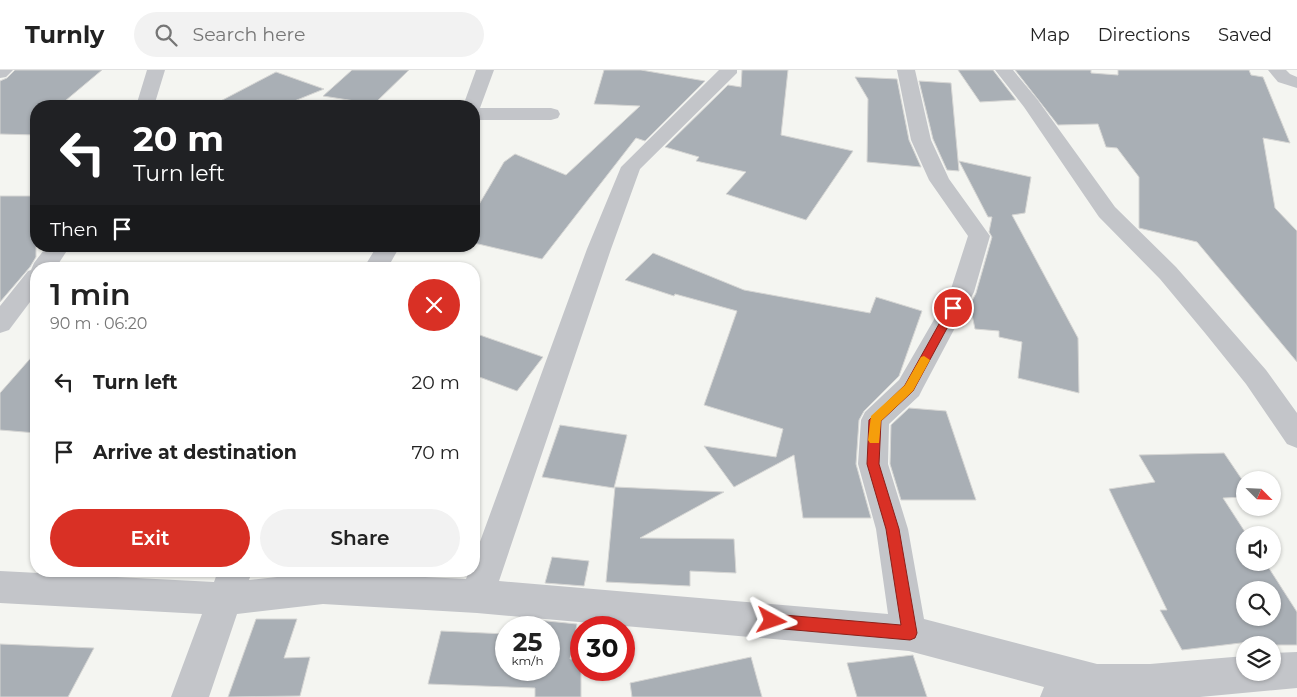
<!DOCTYPE html>
<html lang="en">
<head>
<meta charset="utf-8">
<style>
	:root { --surface:#fff; --page:#f2f2f2; --text:#222; --muted:#767676; --line:#e0e0e0; --accent:#d93025 }
	body { margin:0; font-family:Montserrat,sans-serif; background:var(--page); color:var(--text); height:100vh; display:flex; flex-direction:column; font-size:19px; white-space:nowrap }
	* { box-sizing:border-box; margin:0 }
	p { font-size:16px; color:var(--muted) }
	.icon { flex:none; width:28px; height:28px; fill:none; stroke:currentColor; stroke-width:2; stroke-linecap:round; stroke-linejoin:round }
	.map { position:relative; flex:1; overflow:hidden }
	.drawer { position:absolute; left:30px; top:192px; width:450px; height:315px; display:flex; flex-direction:column; background:var(--surface); border-radius:20px; box-shadow:0 1px 4px #0004 }
	.drawer>* { flex:none }
	.banner { position:absolute; left:30px; top:30px; width:450px; height:152px; border-radius:20px; box-shadow:0 1px 4px #0004; background:#202124; color:#fff; overflow:hidden }
	.needle { width:32px; rotate:114deg }
	.controls { position:absolute; left:1236px; top:401px; display:grid; gap:10px }
	.controls a { display:grid; place-items:center; width:45px; height:45px; border-radius:50%; background:var(--surface); box-shadow:0 1px 4px #0004; font-size:25px }
	.speed { position:absolute; left:495px; top:546px; display:flex; gap:10px; font-size:25px; font-weight:700; text-align:center }
	.speed>* { display:grid; place-content:center; width:65px; height:65px; border-radius:50%; background:var(--surface); box-shadow:0 1px 4px #0004; line-height:1 }
	.speed small { font-size:12px; font-weight:400 }
	.speed .limit { border:8px solid #d22; background:#fff; color:#111 }
	.pin { position:absolute; display:grid; place-items:center; width:42px; height:42px; color:#fff; margin:-21px; border:2px solid #fff; border-radius:50%; box-shadow:0 1px 5px #0007 }
	.me { position:absolute; width:55px; margin:-28px; rotate:95deg; stroke-linejoin:round; filter:drop-shadow(0 0 4px #0008) }
	.turn { display:flex; align-items:center; gap:18px; height:105px; padding:0 20px; font-size:22px }
	.turn .icon { width:65px; height:65px; stroke-width:2.5 }
	.turn b { display:block; font-size:35px; line-height:42px }
	.then { display:flex; align-items:center; height:48px; padding:0 20px; background:#0003; gap:10px; font-size:19px }
	.round { display:grid; place-items:center; flex:none; width:52px; height:52px; border-radius:26px; background:var(--page) }
	.overview { display:flex; align-items:center; justify-content:space-between; height:85px; padding:0 20px }
	h1 { font-size:30px; font-weight:600; line-height:38px }
	.cta { display:flex; gap:10px; margin-top:auto; padding:10px 20px }
	.cta a { flex:1; height:58px; border-radius:30px; background:var(--accent); color:#fff; font-size:20px; font-weight:600; line-height:58px; text-align:center }
	.cta a+a { background:var(--page); color:var(--text) }
	ul { padding:0; list-style:none }
	li { display:flex; align-items:center; gap:15px; height:70px; padding:0 20px }
	li div { flex:1 }
	li b { display:block; font-size:19px }
	li em { font-style:normal }
	header { display:flex; align-items:center; gap:30px; box-sizing:border-box; height:70px; padding:0 25px; background:var(--surface); border-bottom:1px solid var(--line) }
	header strong { font-size:24px }
	nav { display:flex; gap:28px; margin-inline-start:auto; font-size:18px }
	.search { width:350px; height:45px; background:var(--page); display:flex; align-items:center; gap:12px; box-sizing:border-box; padding:0 18px; border-radius:28px; color:var(--muted); font-size:19px }
	.map>svg:first-child { display:block }
	.building { fill:#a9afb5; stroke:#d6d6d4; fill-rule:evenodd }
	.lines { fill:none; stroke-linecap:round; stroke-linejoin:round }
	.street { fill:#c3c5c9; fill-rule:evenodd }
	.route { fill:#d93025; stroke:#8d1f18 }
	.slow { fill:#f59e0b }
</style>
</head>
<body>
<header>
<strong>Turnly</strong>
<div class="search"><svg class="icon" aria-label="search" viewBox="0 0 24 24"><circle cx="10" cy="10" r="6"/><path d="M15 15l6 6"/></svg>Search here</div>
<nav><a>Map</a><a>Directions</a><a>Saved</a></nav>
</header>
<div class="map">
<svg width="1297" height="627" viewBox="0 0 1297 627">
	<rect width="100%" height="100%" fill="#f4f5f1"/>
	<!-- building -->
	<path class="building" d="M15,0H102L59,36H36V65L0,64V11L7,8Z
		M352,0H409L374,34L323,26Z
		M604,0H641L705,11L645,71L636,68L542,189L474,173V143L504,92L515,84L566,105L640,36L594,34Z
		M742,0H788L781,65L853,81L806,150L726,124L746,102L696,91L699,87L665,77L728,15L741,17Z
		M958,0H993L1016,30L980,32Z
		M1015,0H1091V3L1118,5V0H1249L1251,5L1263,7L1290,73L1263,68L1275,138L1297,161V292L1197,172L1139,158V107L1117,78L1106,77L1098,54L1058,55Z
		M276,2L324,19L282,36H211Z
		M855,7L897,9L909,70L921,97L867,92L868,29Z
		M919,11L951,13L959,101L947,100L933,69Z
		M959,91L1031,107L1025,143L1012,145L1078,268L1079,323L1018,308L1022,272L999,267V261L975,259L970,235L976,223L992,167L989,162L992,147H988Z
		M0,126H36V187L30,197L0,232Z
		M653,183L744,220L870,243L876,227L922,241L899,306L864,341L859,350L856,394L871,448H803L794,385L734,417L704,376L776,387L783,359L704,335L737,241L675,224L674,226L625,210Z
		M474,263L543,287L517,321L474,305Z
		M36,282V363L0,360V323Z
		M909,338L946,341L976,430H901L890,394L891,355Z
		M560,355L627,365L614,418L542,407Z
		M1224,383L1245,414V427L1223,428L1247,465H1245V492H1265L1297,542V575H1250L1249,572L1182,580L1160,540H1167L1109,419L1155,412L1139,385ZM1245,520H1272V548H1245Z
		M615,417L724,422L640,468L734,469L736,503L690,501V516L606,512Z
		M552,487L589,491L584,516L545,513Z
		M256,549H297L284,588L310,587L300,626L228,627Z
		M537,550L577,554L570,589L581,588V627H535V618L428,614L441,561L506,564V600H549V558H535Z
		M0,574L94,578L68,627H0Z
		M913,585L927,627H857L847,593Z
		M751,587L762,627H632L630,613Z"/>
	<g class="lines">
		<!-- street -->
		<path class="street" d="M0,0H13L6,7L0,8Z
			M147,0H165L154,36H136Z
			M476,0H494L480,38H551L558,40L560,44L558,48L551,50H474V36H463Z
			M719,0H737V3L640,99L611,179L499,511L888,544L876,459L858,394L861,350L865,342L899,310L950,222L968,166L929,110L911,70L897,0H915L931,70L949,109L990,166L974,222L923,318L919,326L889,354L888,394L908,459L924,549L1097,594H1150L1245,586V602H1272V583L1297,582V618L1200,627H1040L1044,617L909,581L477,543L323,534L237,544L209,627H171L202,544L0,533V501L214,512L218,501H252L249,510L323,502L466,509L469,501H474V488L587,179L621,97Z
			M995,0H1013L1037,29L1115,137L1176,197L1266,300L1297,343V378L1287,374L1246,314L1205,263L1160,209L1099,147L1024,37Z
			M1268,0H1286L1290,4L1297,7V18L1278,12Z
			M47,176H70L55,199H36V224L9,260L0,263V236L28,201L31,200L34,193Z
			M377,176H400L387,199H363Z"/>
	</g>
	<!-- route -->
	<path class="route" d="M953,235L958,238L913,321L881,351L879,394L899,459L917,563L915,568L910,570L772,558L767,556L764,551L767,546L772,544L901,555L886,459L867,394L869,350L905,315L949,236Z"/>
	<!-- slow -->
	<path class="slow" d="M924,286L930,290L913,321L881,351L879,373H870L868,370L871,346L905,315L921,287Z"/>
</svg>
<div class="controls">
<a><svg class="needle" viewBox="-14 -14 28 28"><path d="M0-13l5 13h-10z" fill="#e53935"/><path d="M0 13l5-13h-10z" fill="#767676"/></svg></a>
<a><svg class="icon" aria-label="sound" viewBox="0 0 24 24"><path d="M4 9h4l5-4v14l-5-4H4zM17 9q2 3 0 6"/></svg></a>
<a><svg class="icon" aria-label="search" viewBox="0 0 24 24"><circle cx="10" cy="10" r="6"/><path d="M15 15l6 6"/></svg></a>
<a><svg class="icon" aria-label="layers" viewBox="0 0 24 24"><path d="M12 4l9 5-9 5-9-5zM3 14l9 5 9-5"/></svg></a>
</div>
<div class="speed"><div>25<small>km/h</small></div><div class="limit">30</div></div>
<div class="pin" style="left:953px;top:238px;background:#d93025"><svg class="icon" aria-label="arrive" viewBox="0 0 24 24"><path d="M6 21V4h12l-3 4 3 4H6"/></svg></div>
<svg class="me" style="left:772px;top:551px" viewBox="-20 -20 40 40"><path d="M0-17L14 15 0 8-14 15z" fill="#d93025" stroke="#fff" stroke-width="4"/></svg>
<div class="banner">
<div class="turn"><svg class="icon" aria-label="left" viewBox="0 0 24 24"><path d="M17 20v-9H6M10 6l-5 5 5 5"/></svg><div><b>20 m</b>Turn left</div></div>
<div class="then">Then<svg class="icon" aria-label="arrive" viewBox="0 0 24 24"><path d="M6 21V4h12l-3 4 3 4H6"/></svg></div>
</div>
<section class="drawer">
<div class="overview"><div><h1>1 min</h1><p>90 m · 06:20</p></div><a class="round" style="background:#d93025;color:#fff"><svg class="icon" aria-label="close" viewBox="0 0 24 24"><path d="M6 6l12 12M18 6L6 18"/></svg></a></div>
<ul>
<li><svg class="icon" aria-label="left" viewBox="0 0 24 24"><path d="M17 20v-9H6M10 6l-5 5 5 5"/></svg><div><b>Turn left</b></div><em>20 m</em></li>
<li><svg class="icon" aria-label="arrive" viewBox="0 0 24 24"><path d="M6 21V4h12l-3 4 3 4H6"/></svg><div><b>Arrive at destination</b></div><em>70 m</em></li>
</ul>
<div class="cta"><a>Exit</a><a>Share</a></div>
</section>
</div>
</body>
</html>
